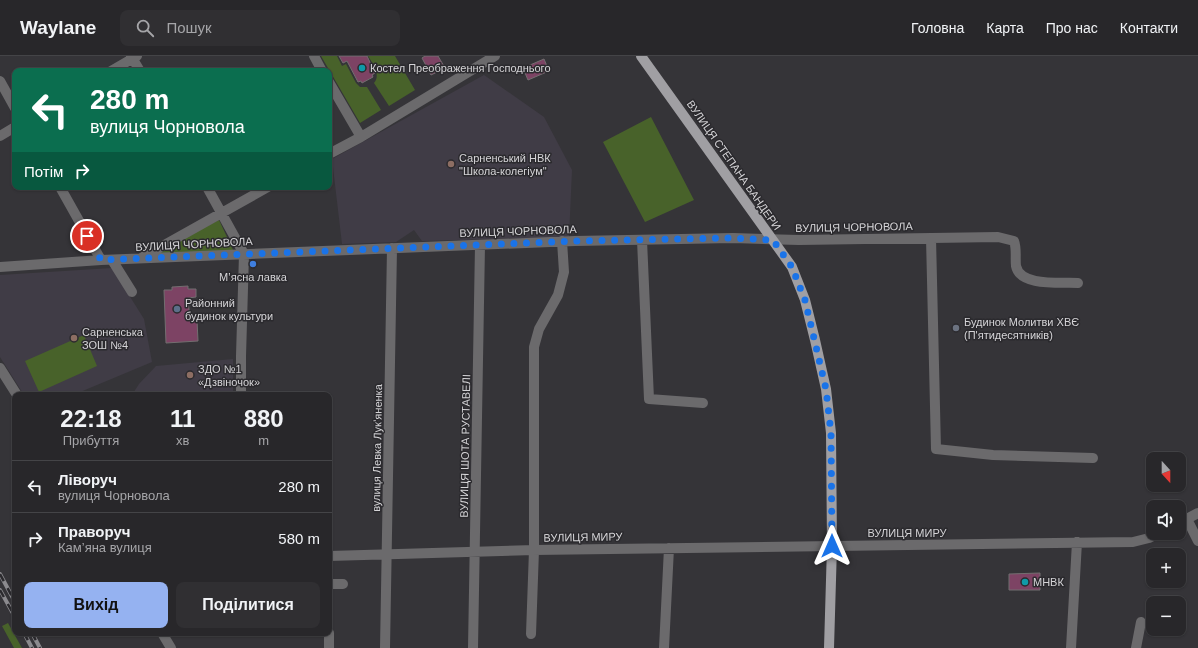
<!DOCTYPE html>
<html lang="uk">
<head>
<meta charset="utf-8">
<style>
	:root { --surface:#28272a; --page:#302f32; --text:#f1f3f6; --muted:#a5a5a8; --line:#444447; --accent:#95b2f1 }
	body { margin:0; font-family:Arial,sans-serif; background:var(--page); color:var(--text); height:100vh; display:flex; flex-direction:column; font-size:15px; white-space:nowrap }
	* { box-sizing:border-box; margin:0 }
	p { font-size:13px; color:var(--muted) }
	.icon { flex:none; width:22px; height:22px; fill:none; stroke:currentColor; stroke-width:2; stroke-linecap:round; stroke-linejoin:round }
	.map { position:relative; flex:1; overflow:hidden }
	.details { position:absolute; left:12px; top:336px; width:320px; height:244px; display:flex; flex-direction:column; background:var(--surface); border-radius:8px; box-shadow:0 1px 3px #0004,0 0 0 1px var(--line) }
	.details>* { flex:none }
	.guide { position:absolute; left:12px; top:12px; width:320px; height:122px; border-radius:8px; box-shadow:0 1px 3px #0004,0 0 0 1px var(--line); background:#0b6e4f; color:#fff; overflow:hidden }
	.needle { width:26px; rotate:159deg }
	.tools { position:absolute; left:1146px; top:396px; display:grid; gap:8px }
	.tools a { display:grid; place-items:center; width:40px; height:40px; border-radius:8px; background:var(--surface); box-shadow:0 1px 3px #0004,0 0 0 1px var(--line); font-size:20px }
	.pin { position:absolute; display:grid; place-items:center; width:34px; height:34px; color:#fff; margin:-17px; border:2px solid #fff; border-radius:50%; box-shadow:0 1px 4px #0007 }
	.me { position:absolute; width:44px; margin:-22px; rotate:0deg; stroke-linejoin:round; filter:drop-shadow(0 0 3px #0008) }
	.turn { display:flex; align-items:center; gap:14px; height:84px; padding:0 12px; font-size:18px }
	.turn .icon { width:52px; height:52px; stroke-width:2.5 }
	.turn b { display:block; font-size:28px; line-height:34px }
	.then { display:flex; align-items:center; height:38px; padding:0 12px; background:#0003; gap:8px; font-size:15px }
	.eta { display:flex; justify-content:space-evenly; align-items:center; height:68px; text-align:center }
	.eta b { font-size:24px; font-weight:600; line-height:28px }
	.button { display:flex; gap:8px; margin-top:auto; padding:8px 12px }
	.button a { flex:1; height:46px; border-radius:8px; background:var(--accent); color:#111; font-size:16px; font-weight:600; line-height:46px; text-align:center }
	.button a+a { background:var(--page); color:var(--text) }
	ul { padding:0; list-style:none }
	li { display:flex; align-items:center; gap:12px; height:52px; padding:0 12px; border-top:1px solid var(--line) }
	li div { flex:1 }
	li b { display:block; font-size:15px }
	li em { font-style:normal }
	header { display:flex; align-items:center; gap:24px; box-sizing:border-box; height:56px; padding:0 20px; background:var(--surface); border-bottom:1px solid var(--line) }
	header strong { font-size:19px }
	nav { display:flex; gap:22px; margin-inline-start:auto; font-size:14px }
	.search { width:280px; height:36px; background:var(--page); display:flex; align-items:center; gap:10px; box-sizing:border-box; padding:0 14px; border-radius:8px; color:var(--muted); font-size:15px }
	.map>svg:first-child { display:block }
	.built { fill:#403c46 }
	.green { fill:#48622a }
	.building { fill:#7d4364; stroke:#736e70 }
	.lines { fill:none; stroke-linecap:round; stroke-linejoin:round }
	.minor { stroke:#6b6a6c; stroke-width:10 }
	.major { stroke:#a09fa3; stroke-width:10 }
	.rail-casing { stroke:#8b8a8e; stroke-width:4 }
	.rail { stroke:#2b2a2e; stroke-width:2.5; stroke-dasharray:8; stroke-linecap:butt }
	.route { stroke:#1a73e8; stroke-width:7; stroke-dasharray:0 12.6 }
	.culture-dot { fill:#0f9aa8; stroke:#2b2a2e; stroke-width:1.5 }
	.education-dot { fill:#8d6e63; stroke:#2b2a2e; stroke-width:1.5 }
	.shop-dot { fill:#3f7fe0; stroke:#2b2a2e; stroke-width:1.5 }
	.service-dot { fill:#5c6f8a; stroke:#2b2a2e; stroke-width:1.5 }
	.worship-dot { fill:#6b7280; stroke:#2b2a2e; stroke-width:1.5 }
	.labels { text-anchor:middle; stroke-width:3; stroke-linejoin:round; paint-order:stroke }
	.poi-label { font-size:11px; fill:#d5d4d7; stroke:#2b2a2e; text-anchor:start }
	.street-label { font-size:11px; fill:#d5d4d7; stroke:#2b2a2e }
</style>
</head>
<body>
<header>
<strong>Waylane</strong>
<div class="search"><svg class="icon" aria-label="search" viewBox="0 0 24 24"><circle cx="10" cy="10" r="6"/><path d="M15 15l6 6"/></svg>Пошук</div>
<nav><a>Головна</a><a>Карта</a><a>Про нас</a><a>Контакти</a></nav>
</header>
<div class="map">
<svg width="1198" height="592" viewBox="0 0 1198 592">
	<rect width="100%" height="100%" fill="#353438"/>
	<!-- built -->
	<path class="built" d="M484,19L544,61L572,114L569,181L422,185L414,174L396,186L342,188L332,103Z
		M112,212L144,263L152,306L73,339H24L0,301V219Z
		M233,303V339H132L139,328L156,310Z"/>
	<!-- green -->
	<path class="green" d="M321,0H337L342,10L346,8L356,27L360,31H367L381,54L360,67Z
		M368,0H395L415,34L389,50L374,27C381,19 373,8 368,0Z
		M651,61L694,144L645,166L603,86Z
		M219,164L234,196L151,199Z
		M84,279L97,310L39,336L25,305Z
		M8,567L22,592H14L2,570Z"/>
	<!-- building -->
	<path class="building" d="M339,0H367L375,17L372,19L373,21L362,27L361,25L358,26L347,5L343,7Z
		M425,0H438L445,12L431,19L422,2Z
		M544,3L549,15L528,24L523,12Z
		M188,230V233H196V241L188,242L190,265L197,264L198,285L166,287L164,234H172V231Z
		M1040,517V534H1009V518Z"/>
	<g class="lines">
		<!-- minor -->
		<path class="minor" d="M131,0L140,15
			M314,0L322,15
			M111,15L137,0
			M0,25L15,52
			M329,26L361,81
			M0,80L15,71
			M329,98L361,81L495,0
			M60,131L101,204
			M207,131L244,198L241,300V339
			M931,182L936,393L993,399L1093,402
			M642,184L649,343L703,347
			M141,202L268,131
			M112,204L132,236
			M0,211L101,204L575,185L733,182L799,184L998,181L1014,185C1017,193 1015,201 1016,210C1020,231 1061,226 1078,227
			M0,312L17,339
			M1187,463L1198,485
			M1179,467L1198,457
			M329,500L534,494L1133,486L1149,482L1159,477
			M329,528H343
			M162,577L171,592
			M531,578L534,494V291L539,273L558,239L564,216L562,185
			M329,592V577
			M385,592L392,192
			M473,592L480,189
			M664,592L669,492
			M1071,592L1077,486
			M1136,592L1141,566"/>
		<!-- major -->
		<path class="major" d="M641,0L792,211L805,244L815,284L826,333L831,377L832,490L829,592"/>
		<!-- rail casing -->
		<g class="rail-casing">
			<path id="rail" d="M0,518L15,546
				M0,534L15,561
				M24,577L32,592
				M32,577L40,592"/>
		</g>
		<!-- rail -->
		<use href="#rail" class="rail"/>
	</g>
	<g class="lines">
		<!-- route -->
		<path class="route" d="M87,180L101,204L575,185L733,182L773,184L792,211L805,244L826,333L831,377L832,490"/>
	</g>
	<!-- markers -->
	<g class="culture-dot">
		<circle cx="362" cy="12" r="4"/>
		<circle cx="1025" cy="526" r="4"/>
	</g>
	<g class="education-dot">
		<circle cx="451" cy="108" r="4"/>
		<circle cx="74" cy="282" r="4"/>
		<circle cx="190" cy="319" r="4"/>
	</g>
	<circle class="shop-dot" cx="253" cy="208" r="4"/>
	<circle class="service-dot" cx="177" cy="253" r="4"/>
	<circle class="worship-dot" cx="956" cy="272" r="4"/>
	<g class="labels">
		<!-- poi labels -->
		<g class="poi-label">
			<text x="370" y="16">Костел Преображення Господнього</text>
			<text x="459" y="106">Сарненський НВК<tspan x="459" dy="13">"Школа-колегіум"</tspan></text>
			<text x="253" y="225" text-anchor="middle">Мʼясна лавка</text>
			<text x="185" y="251">Районний<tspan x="185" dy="13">будинок культури</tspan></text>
			<text x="964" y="270">Будинок Молитви ХВЄ<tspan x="964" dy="13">(П'ятидесятників)</tspan></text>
			<text x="82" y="280">Сарненська<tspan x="82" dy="13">ЗОШ №4</tspan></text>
			<text x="198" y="317">ЗДО №1<tspan x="198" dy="13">«Дзвіночок»</tspan></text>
			<text x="1033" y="530">МНВК</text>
		</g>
		<!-- street labels -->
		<g class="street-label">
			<text transform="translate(734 109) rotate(55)" y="4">ВУЛИЦЯ СТЕПАНА БАНДЕРИ</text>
			<text transform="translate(854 171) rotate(-1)" y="4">ВУЛИЦЯ ЧОРНОВОЛА</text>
			<text transform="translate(518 175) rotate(-2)" y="4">ВУЛИЦЯ ЧОРНОВОЛА</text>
			<text transform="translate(194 188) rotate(-3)" y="4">ВУЛИЦЯ ЧОРНОВОЛА</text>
			<text transform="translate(465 390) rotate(-89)" y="4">ВУЛИЦЯ ШОТА РУСТАВЕЛІ</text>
			<text transform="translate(377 392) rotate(-89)" y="4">вулиця Левка Лукʼяненка</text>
			<text x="907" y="481">ВУЛИЦЯ МИРУ</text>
			<text transform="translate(583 481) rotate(-1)" y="4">ВУЛИЦЯ МИРУ</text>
		</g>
	</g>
</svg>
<div class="tools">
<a><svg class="needle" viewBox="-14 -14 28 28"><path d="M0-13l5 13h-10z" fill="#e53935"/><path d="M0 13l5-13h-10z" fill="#a5a5a8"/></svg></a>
<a><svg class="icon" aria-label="sound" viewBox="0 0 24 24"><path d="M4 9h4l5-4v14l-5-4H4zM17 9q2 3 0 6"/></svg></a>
<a>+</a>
<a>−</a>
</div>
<div class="pin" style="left:87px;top:180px;background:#d93025"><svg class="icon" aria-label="arrive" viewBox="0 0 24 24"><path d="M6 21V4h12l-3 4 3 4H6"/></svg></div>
<svg class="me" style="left:832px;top:490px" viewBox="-20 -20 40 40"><path d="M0-17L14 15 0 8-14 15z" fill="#1a73e8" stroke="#fff" stroke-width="4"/></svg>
<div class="guide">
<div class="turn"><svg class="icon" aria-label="left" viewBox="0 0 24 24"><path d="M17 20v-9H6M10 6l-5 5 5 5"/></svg><div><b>280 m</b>вулиця Чорновола</div></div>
<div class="then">Потім<svg class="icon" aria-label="right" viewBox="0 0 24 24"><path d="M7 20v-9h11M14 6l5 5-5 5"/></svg></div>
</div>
<section class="details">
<div class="eta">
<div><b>22:18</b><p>Прибуття</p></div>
<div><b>11</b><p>хв</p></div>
<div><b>880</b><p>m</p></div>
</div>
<ul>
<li><svg class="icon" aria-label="left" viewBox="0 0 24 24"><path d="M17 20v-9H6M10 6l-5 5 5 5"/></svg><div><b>Ліворуч</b><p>вулиця Чорновола</p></div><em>280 m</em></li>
<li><svg class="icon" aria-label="right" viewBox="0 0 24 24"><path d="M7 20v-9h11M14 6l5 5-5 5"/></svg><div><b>Праворуч</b><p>Камʼяна вулиця</p></div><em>580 m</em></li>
</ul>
<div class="button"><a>Вихід</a><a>Поділитися</a></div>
</section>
</div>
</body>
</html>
